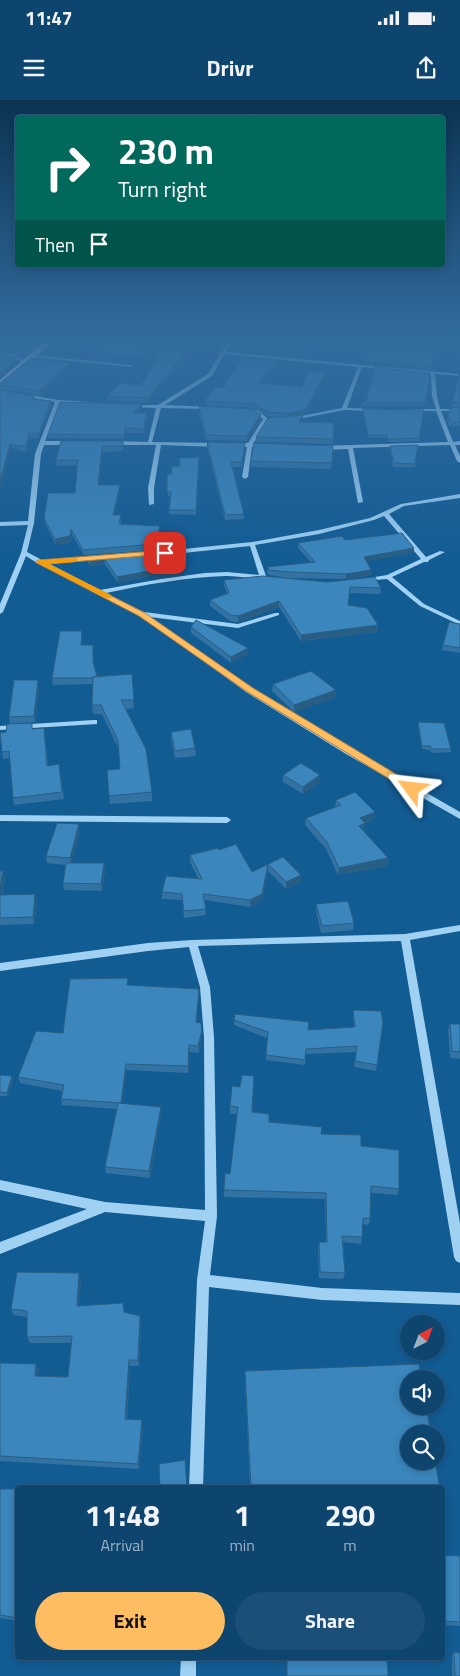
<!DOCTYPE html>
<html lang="en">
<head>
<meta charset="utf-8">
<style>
	:root { --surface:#0e456f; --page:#1c4f77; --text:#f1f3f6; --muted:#9bb1c3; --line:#2e5d82; --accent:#ffbd62 }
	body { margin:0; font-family:"Titillium Web",sans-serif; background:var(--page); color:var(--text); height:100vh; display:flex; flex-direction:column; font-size:19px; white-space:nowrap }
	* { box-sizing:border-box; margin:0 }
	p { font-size:16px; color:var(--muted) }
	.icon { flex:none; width:28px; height:28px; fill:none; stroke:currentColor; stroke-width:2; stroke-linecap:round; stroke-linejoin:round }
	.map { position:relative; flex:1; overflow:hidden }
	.drawer { position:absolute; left:15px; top:1385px; width:430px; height:175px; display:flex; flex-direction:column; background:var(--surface); border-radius:5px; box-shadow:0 2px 8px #0003,0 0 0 1px var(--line) }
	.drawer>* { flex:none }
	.hud { position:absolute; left:15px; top:15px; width:430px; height:152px; border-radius:5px; box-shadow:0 2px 8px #0003,0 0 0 1px var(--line); background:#00695c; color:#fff; overflow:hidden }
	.needle { width:32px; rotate:42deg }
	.buttons { position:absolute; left:400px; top:1215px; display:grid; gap:10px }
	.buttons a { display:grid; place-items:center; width:45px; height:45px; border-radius:50%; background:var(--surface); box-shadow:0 2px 8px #0003,0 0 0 1px var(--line); font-size:25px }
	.pin { position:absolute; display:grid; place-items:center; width:42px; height:42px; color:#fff; margin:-21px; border-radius:10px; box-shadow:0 2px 8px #0006 }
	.me { position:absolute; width:55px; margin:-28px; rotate:300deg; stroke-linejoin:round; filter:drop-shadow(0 0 4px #0008) }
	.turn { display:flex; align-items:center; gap:18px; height:105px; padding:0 20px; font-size:22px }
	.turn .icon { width:65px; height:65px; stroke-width:2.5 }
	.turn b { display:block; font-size:35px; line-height:42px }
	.then { display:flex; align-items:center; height:48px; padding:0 20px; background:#0003; gap:10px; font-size:19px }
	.eta { display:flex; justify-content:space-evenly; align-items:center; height:85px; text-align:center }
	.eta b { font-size:30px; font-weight:700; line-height:35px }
	.cta { display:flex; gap:10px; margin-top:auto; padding:10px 20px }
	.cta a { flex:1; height:58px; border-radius:30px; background:var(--accent); color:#111; font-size:20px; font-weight:700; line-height:58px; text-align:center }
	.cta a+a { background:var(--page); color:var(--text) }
	.status { display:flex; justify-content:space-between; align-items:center; height:35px; padding:0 25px; background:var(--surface); direction:ltr }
	.status svg { height:14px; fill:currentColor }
	header { display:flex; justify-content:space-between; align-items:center; height:65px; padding:0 20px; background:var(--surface); font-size:22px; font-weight:700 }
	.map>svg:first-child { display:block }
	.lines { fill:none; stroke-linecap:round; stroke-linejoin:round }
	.minor { fill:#a0d1f3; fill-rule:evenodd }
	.highway { fill:#fff; fill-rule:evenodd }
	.wall { fill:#3273a3 }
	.shaded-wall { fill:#295e84 }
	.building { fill:#3a86bd; stroke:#295e84 }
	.route { fill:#ffbd62; stroke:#a67b40 }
	.slow { fill:#f59e0b }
</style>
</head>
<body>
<div class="status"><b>11:47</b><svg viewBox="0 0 49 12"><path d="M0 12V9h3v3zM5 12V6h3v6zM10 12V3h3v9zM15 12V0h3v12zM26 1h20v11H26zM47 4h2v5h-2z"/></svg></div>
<header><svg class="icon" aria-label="menu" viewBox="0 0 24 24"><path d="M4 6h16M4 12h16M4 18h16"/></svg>Drivr<svg class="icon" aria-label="share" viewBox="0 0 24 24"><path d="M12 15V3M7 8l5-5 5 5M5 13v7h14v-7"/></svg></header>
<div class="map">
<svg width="460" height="1576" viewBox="0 0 460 1576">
	<rect width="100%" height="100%" fill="#125c94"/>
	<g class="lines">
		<!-- minor -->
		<path class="minor" d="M228,241H232L226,252L460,274V276L435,274L437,296L440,309H460V311H441L453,342L460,341V345H455L460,356V363L457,361L450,345L353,348L363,402L358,403L348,349L320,350L317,348L320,346L448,342L436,311H412L410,310L412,309H436L432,296L431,274L362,267L347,308L374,309H376V311L344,310L293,320L291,319V318L342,308L358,267L224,254L212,276L165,305L210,307L212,308V309L161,308L152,342L219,343L222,345L219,347L161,345L154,388V404L149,405L148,388L156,345H112L109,343L112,341L148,342L156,308L131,307L129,306V305H158L208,274Z
			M0,253L12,254L27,262L25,263L9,256L0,255Z
			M32,255L131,265L133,266L131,267L30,257Z
			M25,294L58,300L91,302L93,303L91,304L60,303L45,341H72L75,343L72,345H44L41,354L34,423L27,452L42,460L101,457L102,458L99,460L48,463L100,490L161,479L205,473L227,472L259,475L250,446L164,455L161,453L164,451L252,442L319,430L370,418L401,404L460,394V398L404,406L389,414L426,457L440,451L445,452L429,460L428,462H424L392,477L424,504L460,521V525L420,506L387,479L363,481V479L387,475L421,459L384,416L374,420L319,434L255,445L266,476L269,478L268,479C255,480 240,476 226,476C185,477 145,485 106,493L144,512L238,524L275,513H279V515L238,528L150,517L252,588L352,650L460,712V719L346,654L246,592L140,515L37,463L26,456L3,512L0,514V504L21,453L28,425L0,426V422L28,421L35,354L55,302L23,296V295Z
			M244,309L259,311L267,318H277L279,319L277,320H268L253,344L258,346L252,347L248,377L245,379L242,377L247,347H235L232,345L235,343H248L263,319L255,313L244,311Z
			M94,620H97V624L0,630V626Z
			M0,715L227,717L231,720L227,723L0,721Z
			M460,825V831L410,840L460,1123V1163L456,1161L454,1157L401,841L198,846L210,887L214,937L217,1116L210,1175L322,1188L460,1193V1205L322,1200L209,1187L203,1388H189L197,1180L205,1121L105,1112L0,1154V1142L87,1109L0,1090V1080L105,1102L205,1110L204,937L200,887L189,847L148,851L0,871V863L148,843L192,840L405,834Z
			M181,1558H196V1576H180Z"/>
		<!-- highway -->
		<path class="highway" d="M45,241H54L0,286V280Z"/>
	</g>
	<!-- wall -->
	<path class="wall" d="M0,241H34L19,255L12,252H0Z
		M145,241H205L200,247L193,246L148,303L108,301L107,296L141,285L157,258L91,253L90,248L146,242Z
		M362,241H460V247L434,245L430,269L361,261Z
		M276,261V265L262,283L302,287L325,278L306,313L298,315H303V320L302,322L334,323L333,344L256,342V337L279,317L268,316L253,308L205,305V301L223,288Z
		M70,267L41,295L0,289V283Z
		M430,273L424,306H362V303L366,302Z
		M460,273V326H449L447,321L448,317L459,307H451Z
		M0,290L34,296L35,299L52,305L39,338H30L27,352L11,348Z
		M142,308L138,313L147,317L144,333H125L124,339L48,338V334Z
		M199,308L260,320L247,341L206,340L199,314Z
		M363,309L424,310L419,341L388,342L387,338H368L363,312Z
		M61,341H123V351L102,352L99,385H120V391L114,415L121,421V425L160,432L155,450L84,455L72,435L71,442L56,445L45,423L44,418L75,393L77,365L57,366L56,360Z
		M207,342L245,348L242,367H232L244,414V419L225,420L207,347Z
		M418,345L415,367H393L390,349V346Z
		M333,346L331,369L251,367V361Z
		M179,358L199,361L196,415L169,414L170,396H168L167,374H171L180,366Z
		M345,440L414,453L367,461L371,470V475L345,479L288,478L269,475L267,472L268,467L311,462L298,448V443Z
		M88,457L179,462L180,468H178V474L155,478L154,475L118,483L105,464L91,466L88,462Z
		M224,480L381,488L380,494L349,493L348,505L378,525L377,532L301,541L279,507L238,522L230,521L210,506V500L227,493L224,486Z
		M460,524V553L442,550L443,545Z
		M191,527L248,554L231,563L191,533Z
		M82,531V545L94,551V565L97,576L132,574L134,608L126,609L152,692V701L110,704L107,670L120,669L119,650L102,614H93L92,605L93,584L53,585L52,578Z
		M273,584L336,590V597L294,612L272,591Z
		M39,587L35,622L10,624L9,617Z
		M418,622L451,649V652L431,653L430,650L422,649L418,626Z
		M34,629L45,635L48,666L59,664L64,699L14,705L13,698L10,658L3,659L2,652Z
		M171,632L195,648L196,656L175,658L171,639Z
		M283,675L320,682L303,694L283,682Z
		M336,700L375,712L374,719L365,723L364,731L388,758L387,766L338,775L326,749L305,725L306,718L335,707Z
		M80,732L71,763L105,770L102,791L64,790L63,783L66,765L47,763L46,756Z
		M219,750L252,772L283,757L301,782L286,789L268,771L262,801L250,807L204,800L206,815L184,818L182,800L162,799V792L198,778L190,762V755Z
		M0,771H3L5,778L2,795L37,801L34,824L0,825Z
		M316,804L354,823L353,830L321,833L316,811Z
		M129,885L199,889L197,922L202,936L199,953L190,952L188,973L126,970L122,1004L161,1007V1014L150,1078L106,1073L105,1067L117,1009L62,1005L61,999L62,991L20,983L18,977L63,933Z
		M353,910L383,923L376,971L354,967L356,952L306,954L305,965L266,960L267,938L234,925V920L308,930L354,927L353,916Z
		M450,924H460V959L450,958L448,931Z
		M0,975L13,980L8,996H0Z
		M240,987L253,1012L269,1022L321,1034L361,1046L399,1089L397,1095L371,1093L370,1118L369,1125L363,1124L362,1137L361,1144L343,1142L345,1173L343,1179L319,1178L318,1149L319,1142H326L325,1099L224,1097V1090L230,1074L237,1014H230V1006Z
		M79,1173L81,1180L79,1206L125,1213L140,1216L141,1222L139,1266H130L127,1319L143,1325L139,1369L0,1361V1263L36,1264L39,1270L38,1276L68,1277L71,1243H30L27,1237V1217L14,1215L11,1209Z
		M245,1271L440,1388H250L245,1280Z
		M0,1389H18V1521L0,1518Z
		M442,1455L460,1456V1526L442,1525Z
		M454,1552L460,1576H452V1555Z"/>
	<!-- shaded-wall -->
	<path class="shaded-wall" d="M29,241H34L19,255L18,251Z
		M201,241H205L200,247V243Z
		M353,241H355L351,249V245Z
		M193,242V246L148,303V298Z
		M17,258L18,262L0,278V273Z
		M276,261V265L259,287V283Z
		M70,263V267L41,295L40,291Z
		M325,273V278L306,313L288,317V313Z
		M51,301L52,305L39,338V333Z
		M142,304V308L134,317V313Z
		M146,313L147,317L144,333V329Z
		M261,314L260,320L247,341V336Z
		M303,315V320L299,327V322Z
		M29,333L30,338L27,352L26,347Z
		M10,344L11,348L0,389V381Z
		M102,346V352L99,391L98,385Z
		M120,385V391L113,421V415Z
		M160,426V432L155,450V444Z
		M71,429L72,435L71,442L56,445L55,439Z
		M414,448V453L364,462V457Z
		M104,458L105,464L91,466L90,461Z
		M179,462L180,468H175V463Z
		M178,468V474L155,478V472Z
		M154,470V475L118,483L117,477Z
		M371,470V475L345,479L346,474Z
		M279,501V507L238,522V516Z
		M378,525L377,532L301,541V535Z
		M93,545L94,551L93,569Z
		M248,548V554L231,563V557Z
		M38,580L39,587L35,622L34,616Z
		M336,590V597L294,612V605Z
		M320,675V682L303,694V687Z
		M375,712L374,719L359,725L360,718Z
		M365,723L364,731L358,733L359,726Z
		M79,724L80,732L71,765L70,758Z
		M388,758L387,766L338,775L339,768Z
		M104,763L105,770L102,791L101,784Z
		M268,764V771L262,801L250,807V800Z
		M3,771L5,778L0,802V788Z
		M301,775V782L286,789V782Z
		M35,794L37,801L34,824L33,817Z
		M199,889V896L196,929V922Z
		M202,930V936L199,953L198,946Z
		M189,945L190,952L188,973V966Z
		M126,964V970L122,1009L121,1003Z
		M12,976L13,980L8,996L7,993Z
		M161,1007V1014L150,1078L149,1071Z
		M79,1173L81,1180L79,1212L77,1206Z
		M140,1216L141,1222L139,1266L138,1260Z
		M129,1260L130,1266L126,1325L125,1319Z
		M36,1264L39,1270L37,1282L35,1276Z
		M142,1320L143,1325L139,1369L138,1364Z"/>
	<!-- building -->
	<path class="building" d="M0,241H29L18,251L12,248H0Z
		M98,241L145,242L147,241H201L200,243L193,242L148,298L107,296L120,283L141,285L159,254L90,248Z
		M362,241H434L431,265L361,256Z
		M441,241H460V242Z
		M0,253L17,258L0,273Z
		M31,258L70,263L40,291L0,285V283Z
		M241,258L276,261L259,283L302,287L307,272L325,273L306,309L288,313L268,312L253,304L205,301L215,287L223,288Z
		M375,267L430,273L425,303H362V302H366Z
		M460,273V303L452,302L459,274Z
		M0,290L34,296L31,299L51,301L39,333H29L26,347L10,344L0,381Z
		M60,302L142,304L134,313H146L144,329L125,328L124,335L48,334Z
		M201,306L251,309L261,314L247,336L206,335L199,308Z
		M460,307V322H450L448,317L450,308Z
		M363,309L424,310L419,338L388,339L387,335H368Z
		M303,315L299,322L334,323L333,339L256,337L268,318Z
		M61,341H123V346H102L98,385H120L113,415H121L119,424L160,426L155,444L83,450L71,429L70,436L55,439L44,418L48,393H75L78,360H56Z
		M207,342L245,343L242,362H231L244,414L225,415Z
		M254,343L333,346L332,363L251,361Z
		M418,345L415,364L394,363L390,346Z
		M199,357L196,410H169L171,392H167V374H171L172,366H180L179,358Z
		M402,433L414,448L364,457L371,470L346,474L289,472L269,470L268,467L315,462L298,443L342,436L345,440Z
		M173,450L179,462L175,463L178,468L155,472L154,470L117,477L104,458L90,461L88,457Z
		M263,476L327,482L375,477L381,488L350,487L348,505L367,508L378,525L301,535L279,501L238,516L230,515L210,500L229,493L224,480Z
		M196,520L248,548L231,557L191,527Z
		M449,522L460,524V548L443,545Z
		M60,531H82L81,545H93V562L97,576L93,577V578H52Z
		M311,571L336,590L294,605L273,584Z
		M132,574L134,600H121L146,649L152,692L109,696L107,670L120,669L118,641L101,605H92L93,577Z
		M14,580H38L34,616L9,617Z
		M418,622L444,623L451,649H431V646H422Z
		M32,623V629L44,628L47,666L59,664L62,692L13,698L9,651L2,652L0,633L6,632L7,624Z
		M191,629L195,648L175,651L171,632Z
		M301,663L320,675L303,687L283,675Z
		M355,692L375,712L360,718L365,723L359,726L388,758L339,768L327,742L306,718L341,705L336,700Z
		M57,723L79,724L70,758L46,756Z
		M236,744L252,772L283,757L301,775L286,782L268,764L262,794L250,800L203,794L206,809L184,811L182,794L162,792L166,776L202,779L190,755L218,748L219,750Z
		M66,763H104L101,784L63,783Z
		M0,771H3L0,788Z
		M35,794L33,817L0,818V795Z
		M348,801L354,823L322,826L316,804Z
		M128,878L127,885L199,889L196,922L201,923L202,930L198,946L189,945L188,966L126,964L121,1003L61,999L64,985L18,977L36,931L63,933L70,879Z
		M353,910L381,911L383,923L377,965L355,961L357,946L306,949L305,960L266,955L268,932L234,920L235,914L309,922L308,930L355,927Z
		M450,924H460V952L452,951Z
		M0,975L12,976L7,993L0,992Z
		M242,975L254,976L252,1012L269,1014V1022L322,1027L321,1034L361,1035V1046L399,1050V1089L371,1086L370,1118H363L362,1137L342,1136L345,1173L320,1172L319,1142H327L326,1093L224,1090L225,1073L230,1074L238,1007L230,1006L232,986L240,987Z
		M118,1003L161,1007L149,1071L105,1067Z
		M17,1172L79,1173L77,1206L123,1203L124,1212L140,1216L138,1260H129L125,1319L142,1320L138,1364L0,1356V1263L36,1264L35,1276L68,1277L72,1236L27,1237V1211L11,1209Z
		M419,1264L421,1279H409V1306H426L431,1334H409V1361H435L440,1388H251L245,1271Z
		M185,1360L187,1388H160L159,1364Z
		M0,1389H18V1518L0,1515Z
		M442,1455L460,1456V1522L442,1521Z
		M454,1552L460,1553V1576H455Z
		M287,1558H387L388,1576H287Z"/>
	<!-- sky -->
	<linearGradient id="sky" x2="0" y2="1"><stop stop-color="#0a3351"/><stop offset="0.52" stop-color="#336c9f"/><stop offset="1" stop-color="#336c9f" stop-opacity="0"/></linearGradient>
	<rect width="460" height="462" fill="url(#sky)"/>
	<!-- route -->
	<path class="route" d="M165,450L167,451V454L48,464L145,513L253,588L416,686V691H409L246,591L139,516L35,462L39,460Z"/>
	<!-- slow -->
	<path class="slow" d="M77,458L78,460L74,462L49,464L111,495V498H106L35,462L39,460Z"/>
</svg>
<div class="buttons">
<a><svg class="needle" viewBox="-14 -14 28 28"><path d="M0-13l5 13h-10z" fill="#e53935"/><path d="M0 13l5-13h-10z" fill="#9bb1c3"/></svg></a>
<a><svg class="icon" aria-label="sound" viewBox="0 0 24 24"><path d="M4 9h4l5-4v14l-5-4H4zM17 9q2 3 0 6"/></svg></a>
<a><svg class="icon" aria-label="search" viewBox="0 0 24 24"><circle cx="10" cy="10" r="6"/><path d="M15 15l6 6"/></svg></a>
</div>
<div class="pin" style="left:165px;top:453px;background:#d93025"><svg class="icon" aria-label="arrive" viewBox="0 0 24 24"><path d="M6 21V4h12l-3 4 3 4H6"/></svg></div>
<svg class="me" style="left:412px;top:689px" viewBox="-20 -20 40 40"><path d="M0-17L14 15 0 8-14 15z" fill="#ffbd62" stroke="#fff" stroke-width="4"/></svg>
<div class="hud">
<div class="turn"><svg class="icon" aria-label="right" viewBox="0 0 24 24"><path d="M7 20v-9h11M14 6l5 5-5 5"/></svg><div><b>230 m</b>Turn right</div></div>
<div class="then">Then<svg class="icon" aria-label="arrive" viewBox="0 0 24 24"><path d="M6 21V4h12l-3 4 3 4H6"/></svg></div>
</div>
<section class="drawer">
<div class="eta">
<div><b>11:48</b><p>Arrival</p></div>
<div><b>1</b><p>min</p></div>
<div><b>290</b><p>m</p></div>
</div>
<div class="cta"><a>Exit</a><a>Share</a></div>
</section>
</div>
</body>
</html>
